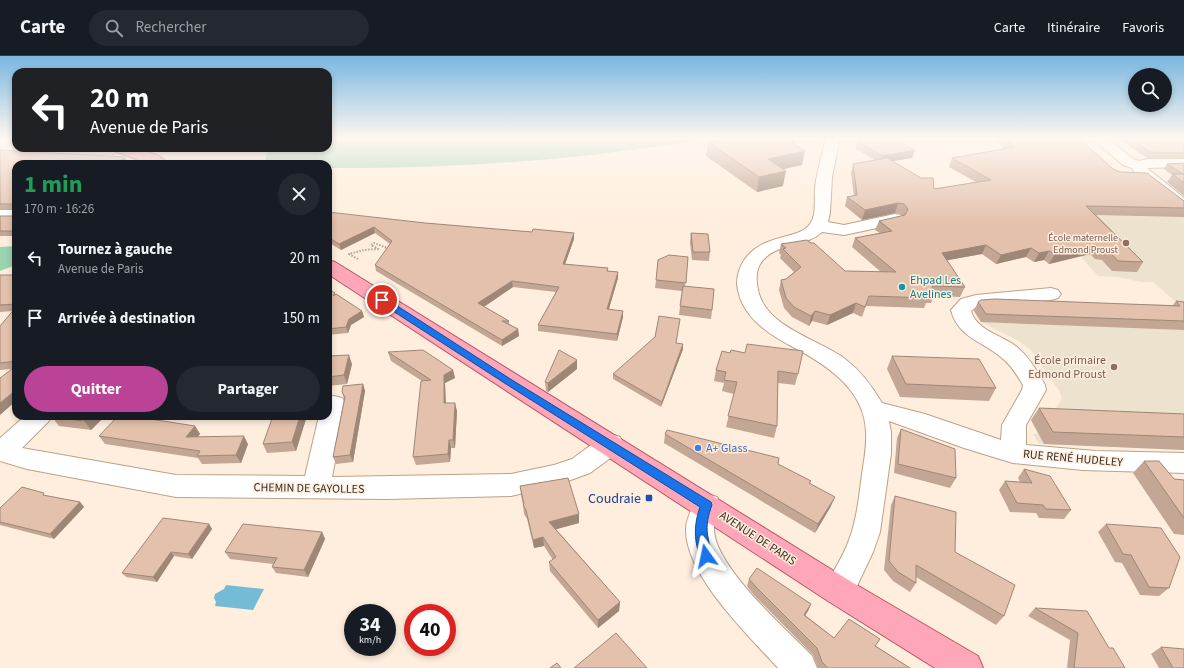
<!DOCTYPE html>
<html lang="fr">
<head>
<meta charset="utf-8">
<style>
	:root { --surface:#171b24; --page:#242831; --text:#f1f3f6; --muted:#9ea1a6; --line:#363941; --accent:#bb4397 }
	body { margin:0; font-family:"Source Sans 3",sans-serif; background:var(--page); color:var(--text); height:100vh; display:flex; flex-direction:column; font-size:15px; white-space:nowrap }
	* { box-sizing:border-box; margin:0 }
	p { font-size:13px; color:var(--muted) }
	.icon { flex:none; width:22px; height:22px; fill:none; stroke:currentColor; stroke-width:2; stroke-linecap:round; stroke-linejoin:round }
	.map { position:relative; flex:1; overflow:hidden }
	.details { position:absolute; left:12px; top:104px; width:320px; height:260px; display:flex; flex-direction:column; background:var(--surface); border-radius:12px; box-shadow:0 2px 6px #0003 }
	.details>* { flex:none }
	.guide { position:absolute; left:12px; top:12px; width:320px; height:84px; border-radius:12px; box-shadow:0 2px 6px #0003; background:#202124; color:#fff; overflow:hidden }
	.buttons { position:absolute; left:1128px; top:12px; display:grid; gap:8px }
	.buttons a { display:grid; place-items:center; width:44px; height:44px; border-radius:50%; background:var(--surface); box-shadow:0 2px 6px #0003; font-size:20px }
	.speed { position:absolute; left:344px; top:548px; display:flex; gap:8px; font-size:20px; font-weight:700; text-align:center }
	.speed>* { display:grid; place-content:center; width:52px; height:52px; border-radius:50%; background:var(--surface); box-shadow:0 2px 6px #0003; line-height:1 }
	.speed small { font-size:10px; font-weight:400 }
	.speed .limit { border:6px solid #d22; background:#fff; color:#111 }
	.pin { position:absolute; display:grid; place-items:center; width:34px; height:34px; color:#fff; margin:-17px; border:2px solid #fff; border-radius:50%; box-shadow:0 1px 4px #0007 }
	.me { position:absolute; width:44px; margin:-22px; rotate:348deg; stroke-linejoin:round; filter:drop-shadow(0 0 3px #0008) }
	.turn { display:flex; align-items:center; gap:14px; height:84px; padding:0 12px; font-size:18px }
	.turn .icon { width:52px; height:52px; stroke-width:2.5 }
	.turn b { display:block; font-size:28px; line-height:34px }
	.round { display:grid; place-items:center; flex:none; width:42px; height:42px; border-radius:21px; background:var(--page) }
	.summary { display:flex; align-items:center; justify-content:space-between; height:68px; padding:0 12px }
	h1 { font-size:24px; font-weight:700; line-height:30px; color:#1e9e55 }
	.cta { display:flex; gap:8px; margin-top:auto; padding:8px 12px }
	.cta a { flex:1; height:46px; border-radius:24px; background:var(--accent); color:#fff; font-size:16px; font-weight:700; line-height:46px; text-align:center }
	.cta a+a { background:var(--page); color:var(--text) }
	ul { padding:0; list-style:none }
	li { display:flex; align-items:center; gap:12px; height:60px; padding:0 12px }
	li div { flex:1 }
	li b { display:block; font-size:15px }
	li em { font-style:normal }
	header { display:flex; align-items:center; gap:24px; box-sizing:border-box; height:56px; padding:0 20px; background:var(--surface); border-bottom:1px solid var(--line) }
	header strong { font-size:19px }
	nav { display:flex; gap:22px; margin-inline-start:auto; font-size:14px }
	.search { width:280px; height:36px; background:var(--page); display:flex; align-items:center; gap:10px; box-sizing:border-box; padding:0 14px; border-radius:22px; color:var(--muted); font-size:15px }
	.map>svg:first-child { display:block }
	.education { fill:#ede2ce }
	.green { fill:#9ad3b0 }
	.water { fill:#74bbd5 }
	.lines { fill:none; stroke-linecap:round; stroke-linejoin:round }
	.minor-casing { stroke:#bca287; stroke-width:2 }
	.major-casing { stroke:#b95764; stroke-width:2 }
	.path { stroke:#b3a596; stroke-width:2; stroke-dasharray:1.5 1.5; stroke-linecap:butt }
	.minor { fill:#fff; fill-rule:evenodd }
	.major { fill:#ffa7b8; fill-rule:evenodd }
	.wall { fill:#c3a694 }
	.shaded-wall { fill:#9f8778 }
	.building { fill:#e3c1ac; stroke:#9f8778 }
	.route { fill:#1a73e8; stroke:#114b97 }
	.education-dot { fill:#8d6e63; stroke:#fed; stroke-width:1.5 }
	.culture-dot { fill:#0f9aa8; stroke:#fed; stroke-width:1.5 }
	.shop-dot { fill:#3f7fe0; stroke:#fed; stroke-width:1.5 }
	.transit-dot { fill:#1a4fb4; stroke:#fed; stroke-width:1.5 }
	.labels { text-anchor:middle; stroke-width:3; stroke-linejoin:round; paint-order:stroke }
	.far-education-label { font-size:10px; fill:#785e54; stroke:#fed; text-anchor:end }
	.culture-label { font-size:12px; fill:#0d838f; stroke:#fed; text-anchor:start }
	.education-label { font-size:12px; fill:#785e54; stroke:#fed; text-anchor:end }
	.shop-label { font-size:12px; fill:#366cbe; stroke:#fed; text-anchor:start }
	.street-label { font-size:12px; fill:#372d22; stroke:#fed }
	.near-transit-label { font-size:14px; fill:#164399; stroke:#fed; text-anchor:end }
</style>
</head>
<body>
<header>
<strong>Carte</strong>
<div class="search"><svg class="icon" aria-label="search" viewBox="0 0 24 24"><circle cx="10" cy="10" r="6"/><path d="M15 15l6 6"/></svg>Rechercher</div>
<nav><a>Carte</a><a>Itinéraire</a><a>Favoris</a></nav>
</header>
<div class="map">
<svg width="1184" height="612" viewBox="0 0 1184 612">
	<rect width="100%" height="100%" fill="#fed"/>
	<!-- education -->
	<path class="education" d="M1043,158L1184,159V394L1039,388L1033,378H1038L1031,364L1053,357L1062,342L1060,336L1031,294L1019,285L981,266L970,250L1147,257L1178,248L1153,226H1142L1117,221L1098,220Z"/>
	<!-- green -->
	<path class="green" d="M328,82H710C584,104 456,113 328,112V108H283L265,105L267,97L275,92H328Z
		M16,190V209L0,215V191Z"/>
	<!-- water -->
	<path class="water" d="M226,529L264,533L253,554L215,550L216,546L214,542L215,538L224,533Z"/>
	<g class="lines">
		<!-- minor casing -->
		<g class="minor-casing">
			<path id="minor" d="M826,82H840L832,121L830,157L828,166L844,169L895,158L901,159L903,163L901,167L844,179L822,176C805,192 779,186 763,204C757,211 756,220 757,227C760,271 816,281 845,303C861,315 872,330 882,347L925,358L1001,384L1002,369L1022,334L1023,329C1017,319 1011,309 1002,302C983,285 958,282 951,254L961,243L976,239L1051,232L1058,234L1061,238L1058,242L1051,244L976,251L971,255C977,275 1002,279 1017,291C1029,301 1038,316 1045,329L1046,334L1026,369V389L1096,395L1184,397V417L1083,414L1013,407L964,392L889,365L891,376V398L880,476L873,496L850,545L839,549L828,545L824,535C831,518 843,501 849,484C857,463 859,440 862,418C864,404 867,390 866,376C865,334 827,309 793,291C768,278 740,260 737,228C737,219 740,210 745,203C764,177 799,184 810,168C817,158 814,143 815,132C817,115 822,99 826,82Z
				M1092,82H1107L1133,103L1139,105L1148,103H1184V111L1147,112L1184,142V155L1178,153L1136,119L1132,112L1123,109Z
				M152,99L157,100L159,103C154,111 139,108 131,108L133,105Z
				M0,154H16V164H0Z
				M334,340L342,342L346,348L332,421L511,418L554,409L572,403L602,381L611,378L620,381L624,388L620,395L590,417L557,429L511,440L387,443L176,441L27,413L0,405V382L25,360H52L48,366L22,392L176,419L305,420L319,360H328V341Z
				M707,438L717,441L721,449C718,457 714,464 714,473C714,510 786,573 812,600L817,612H778C748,579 685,519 686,473C686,462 693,451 697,441Z"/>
		</g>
		<!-- major casing -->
		<g class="major-casing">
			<path id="major" d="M112,92C128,92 158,94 168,108H150L114,95Z
				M328,204L335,206L850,525L978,600L983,612H935L828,545L328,218Z"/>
		</g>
		<!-- path -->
		<path class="path" d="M358,203L349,198L364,194L378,193L371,189L374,187L390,193"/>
		<!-- minor -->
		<use href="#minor" class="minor"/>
		<!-- major -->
		<use href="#major" class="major"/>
	</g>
	<!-- wall -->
	<path class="wall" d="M993,82H1079L1113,113L1184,145V161L1096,159L1143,206L1137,216L1112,215L1102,204L1095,203L1090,198L1049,208L1044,204L1034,206L1026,201L996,208L982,198L947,204L965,231L960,241L934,240L931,247H926L924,252L866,250L862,261L853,257L827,269L812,265L809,270L792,261L784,252L779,234L781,224L786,223L794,216L780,202L781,199L779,197L781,188L811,187L845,215L881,216L852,191L855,182L880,177L875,174L879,165L903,160L901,158L895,157L862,164L845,150L847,141L854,140L851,117L853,108L875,104L855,92L857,85L915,94L912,102L893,105L934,133L976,126L949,111L952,102L1004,93Z
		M1118,82H1184V102H1147Z
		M795,85V89L802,109L783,113V130L757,136L706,100L708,86Z
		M0,94L127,106L124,108H16V180H0V160H14V153H0Z
		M1184,107V140L1167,126L1172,119L1164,113L1167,108Z
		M328,156L425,167L532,176L574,177V183L565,208L608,212V215L618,216V222L609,253L623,261L617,285L538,275V269L556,236L513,231L484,251L509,265V268L518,273L519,280L502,290L376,215L375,209L390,188L375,177L341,194L328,186Z
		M691,177L710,196L709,205L692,204L690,186Z
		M688,201L685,230L712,254L711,263L679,259L682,235L655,232L656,224Z
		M0,219H16V345L11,313L0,314V270L13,255L0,256Z
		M328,233L335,237V239L362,255L364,261L351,269L348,277L328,279Z
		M1176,245L1184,246V274L981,266L974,255L978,246L1173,249Z
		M676,288L683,293L661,351L613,323V318Z
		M722,295L798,318L795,329L778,327L777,370L774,382L726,371L734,338L722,335L724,327L714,325L716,314Z
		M388,296L453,314L455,322L445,327L446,347L457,355L455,392H451L450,406L416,409L413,401L422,325L391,305Z
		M328,300L352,308L347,328L328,330Z
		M892,300L996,332L989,345L900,341L887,313Z
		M577,313L548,336L546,335L545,326Z
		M363,328L365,335L353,406L336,408L333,401L344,343L342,336Z
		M1039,352L1184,358V394L1044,388L1031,364Z
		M53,360H105L91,374L59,370L52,361Z
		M306,363L296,395L267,397L263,388Z
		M195,370L200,378L197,381L248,388L241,407L202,408L198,402L105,388L99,380Z
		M901,373L956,422L950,432L894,417L897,382Z
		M665,378L778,408L811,425L810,428L831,450L815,477L664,387Z
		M1144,405L1174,423L1184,424V479L1174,478L1133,417Z
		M1024,413L1071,454L1064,463L1039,462L1036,457L1010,456L999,434L1005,425L1020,426L1018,422Z
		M520,430L579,458V467L556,473L620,546L619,555L598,572L550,515L549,506L553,504L544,490L534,492L527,463L524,458L523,449L521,439Z
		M895,440L955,496L1004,560L996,569L916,521V527L910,536L893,525L884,514L891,449Z
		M80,446L84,451L54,483L0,469V452Z
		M209,468L212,473L192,503L174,500L157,526L126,521L122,517Z
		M1106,468L1169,532L1159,540L1140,539L1122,507L1115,506L1098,476Z
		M322,476L325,483L308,521L276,517L272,511L273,508L230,503L225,496Z
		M749,523L811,548L808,555L805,559L834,582L876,590L910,612H818L813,599L754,539L747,530Z
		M1035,552L1109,592L1125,612H1067L1070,584L1028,560Z
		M1161,591L1184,612H1159L1151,598Z"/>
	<!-- shaded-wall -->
	<path class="shaded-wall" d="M795,85L793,98L805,95L802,109L766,117L768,103L791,86Z
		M915,94L912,102L880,107L882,100Z
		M125,101L127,106L124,108H115Z
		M786,115L783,130L757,136L759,121Z
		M898,147L895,157L862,164L865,154Z
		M374,171L375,177L341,194L339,188Z
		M574,177V183L563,214V208Z
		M986,189L982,198L938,206L942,197Z
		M1096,189L1090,198L1049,208L1055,198Z
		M1031,192L1026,201L996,208L1001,199Z
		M1049,195L1044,204L1034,206L1039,197Z
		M618,216V222L607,259V253Z
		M512,225L513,231L479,254L478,247Z
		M856,247L853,257L827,269L830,259Z
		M362,255L364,261L351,269L348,277L346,271L349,263Z
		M623,255V261L617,285V278Z
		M815,255L812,265L809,270L811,260Z
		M518,273L519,280L502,290V284Z
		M683,288V293L661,351L662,346Z
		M349,299L352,308L347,328L344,319Z
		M577,304V313L548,336V327Z
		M453,314L455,322L445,327L446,356L444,347V319Z
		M363,328L365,335L353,406L350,399Z
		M16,334V345L0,359V347Z
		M455,347L457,355L455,392L453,384Z
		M89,360H105L91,374L84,365Z
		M300,360H305L306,363L296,395L292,386Z
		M195,370L200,378L191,389L186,381Z
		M244,380L248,388L241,407L236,399Z
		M449,384L451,392L450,406L448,398Z
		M835,441L831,450L815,477L818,468Z
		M80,446L84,451L54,483L50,478Z
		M579,458V467L550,475L549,466Z
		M209,468L212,473L192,503L188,498Z
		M322,476L325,483L308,521L304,514Z
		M543,481L544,490L534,492L533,484Z
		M171,496L174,500L157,526L153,521Z
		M620,546L619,555L598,572V564Z
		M811,548L808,555L801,566L804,559Z"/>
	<!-- building -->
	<path class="building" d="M731,82H790L795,85L791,86L805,95L768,103L786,115L759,121L708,86Z
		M871,82H892L915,94L882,100L857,85Z
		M1005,82H1079L1113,113L1120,116L1147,117L1184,145V152L1086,150L1143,206L1118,205L1108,194H1101L1096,189L1055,198L1049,195L1039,197L1031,192L1001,199L986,189L942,197L965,231L932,230L935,237H926L928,242L869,240L865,251L856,247L830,259L815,255L811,260L794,251L786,242L781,224L786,223L801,211L783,193L786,192L781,188L807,184L811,187H814L845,215L896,216L855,182L892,175L879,165L905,159L908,153L904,148L898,147L865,154L847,141L857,139L853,108L887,102L921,122H933L934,133L991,124L952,102L1015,91Z
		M1129,82H1184V97L1150,96Z
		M0,94L125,101L115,108H16V175H0V160H14V148H0Z
		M1184,107V118H1183L1167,108Z
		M1173,118H1184V127Z
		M328,156L425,167L532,176L533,173L574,177L563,208L608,212L607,215L618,216L607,253L623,255L617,278L538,269L559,231L512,225L478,247L509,265H502L518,273L502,284L375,209L392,185L374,171L339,188L328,181Z
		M691,177L708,178L710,196H693Z
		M669,199L688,201L686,227L656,224L658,204Z
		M0,219H16V248L0,249Z
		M683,230L714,233L712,254L680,250Z
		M328,233L335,237L333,240L336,238L362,255L349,263L346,271L328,273Z
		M995,243L1180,250L1176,245L1184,246V265L986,258L978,246L981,244Z
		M16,251V305L0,307V270Z
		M659,260L680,263L676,287L683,288L662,346L613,318L655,281Z
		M747,288L803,295L798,318L778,315L777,370L728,360L737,326L724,324L726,316L716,314L722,295L730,297L731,294L745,297Z
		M423,294L453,314L444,319V347H455L453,384H449L448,398L413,401L421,325L431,324L388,296Z
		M559,294L577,304L548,327L545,326Z
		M349,299L344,319L328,321V300Z
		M892,300L979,303L996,332L906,328Z
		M16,310V334L0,347V322Z
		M363,328L350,399L333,401L345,341L342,336L343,330Z
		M1039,352L1184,358V381L1053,376Z
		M53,360H89L84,365L52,361Z
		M118,360H131L195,370L186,381L244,380L236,399L197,400L200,395L99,380Z
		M273,360H300L292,386L263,388Z
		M901,373L955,393L956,422L898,408Z
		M667,374L779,402L778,408L811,425L809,427L835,441L818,468L665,378Z
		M1144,405H1159L1174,423L1184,424V462Z
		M1024,413L1050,420L1071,454L1046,453L1043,449L1017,447L1005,425L1032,427Z
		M568,422L579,458L549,466L620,546L598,564L549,506L556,501L543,481L533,484L526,454L523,449L524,448L520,430Z
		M22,431L44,437L43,439L80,446L50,478L0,466V452Z
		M895,440L956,456L955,496L1015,529L1004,560L916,509V527L898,516L889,505Z
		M163,462L209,468L188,498L171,496L153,521L122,517Z
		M243,468L322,476L304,514L272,511L277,502L225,496Z
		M1106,468L1161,472L1180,501L1169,532L1149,531L1131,499L1123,498Z
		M757,512L811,548L804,559L834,582L849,563L880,583L875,590L910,612H828L822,606L817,592L757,532L749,523Z
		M1035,552L1087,555L1109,592H1113L1125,612H1074L1078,577Z
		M616,577L647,612H574Z
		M1161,591L1184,593V612H1173Z
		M557,607L561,612H550Z"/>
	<!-- sky -->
	<linearGradient id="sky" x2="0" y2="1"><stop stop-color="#79b7e0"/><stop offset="0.49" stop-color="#fff7f0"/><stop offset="1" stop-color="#fff7f0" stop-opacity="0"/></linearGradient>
	<rect width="1184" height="168" fill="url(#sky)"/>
	<!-- route -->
	<path class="route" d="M379,242H385L512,324L711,446L712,449C704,471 707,477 712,500L710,504L706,505L702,504C693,486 694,468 700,451L506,328L379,246Z"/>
	<!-- markers -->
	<g class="education-dot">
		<circle cx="1126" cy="187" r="4"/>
		<circle cx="1114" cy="311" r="4"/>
	</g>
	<circle class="culture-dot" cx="902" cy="231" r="4"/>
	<circle class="shop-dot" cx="698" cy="392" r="4"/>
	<rect class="transit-dot" x="645" y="438" width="8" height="8" rx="2"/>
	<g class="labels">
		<!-- far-education labels -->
		<g class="far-education-label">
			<text x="1118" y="185">École maternelle<tspan x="1118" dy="12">Edmond Proust</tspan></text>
		</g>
		<!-- culture labels -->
		<g class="culture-label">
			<text x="910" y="228">Ehpad Les<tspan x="910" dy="14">Avelines</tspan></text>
		</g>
		<!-- education labels -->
		<g class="education-label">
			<text x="1106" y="308">École primaire<tspan x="1106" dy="14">Edmond Proust</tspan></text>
		</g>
		<!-- shop labels -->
		<g class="shop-label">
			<text x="706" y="396">A+ Glass</text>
		</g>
		<!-- street labels -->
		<g class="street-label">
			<text transform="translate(1073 402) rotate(5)" y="4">RUE RENÉ HUDELEY</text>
			<text transform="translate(309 432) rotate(1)" y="4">CHEMIN DE GAYOLLES</text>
			<text transform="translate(758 482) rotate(33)" y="4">AVENUE DE PARIS</text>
		</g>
		<!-- near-transit labels -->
		<g class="near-transit-label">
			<text x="641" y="447">Coudraie</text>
		</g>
	</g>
</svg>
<div class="buttons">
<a><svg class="icon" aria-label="search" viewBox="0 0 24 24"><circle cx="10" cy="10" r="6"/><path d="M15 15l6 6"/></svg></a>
</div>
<div class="speed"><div>34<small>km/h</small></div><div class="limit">40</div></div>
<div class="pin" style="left:382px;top:244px;background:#d93025"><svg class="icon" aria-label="arrive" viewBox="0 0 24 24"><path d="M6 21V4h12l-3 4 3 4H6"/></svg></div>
<svg class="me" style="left:706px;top:500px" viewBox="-20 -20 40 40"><path d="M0-17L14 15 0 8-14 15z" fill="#1a73e8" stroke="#fff" stroke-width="4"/></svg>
<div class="guide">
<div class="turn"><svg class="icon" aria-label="left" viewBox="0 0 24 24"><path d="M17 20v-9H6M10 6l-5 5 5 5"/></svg><div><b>20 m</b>Avenue de Paris</div></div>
</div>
<section class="details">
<div class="summary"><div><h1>1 min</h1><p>170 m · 16:26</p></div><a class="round"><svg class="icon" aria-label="close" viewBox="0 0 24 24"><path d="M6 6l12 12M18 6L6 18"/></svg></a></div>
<ul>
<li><svg class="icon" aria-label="left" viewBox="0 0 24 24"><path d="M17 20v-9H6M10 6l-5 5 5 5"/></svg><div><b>Tournez à gauche</b><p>Avenue de Paris</p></div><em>20 m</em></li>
<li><svg class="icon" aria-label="arrive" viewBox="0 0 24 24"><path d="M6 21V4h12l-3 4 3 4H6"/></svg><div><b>Arrivée à destination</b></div><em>150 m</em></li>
</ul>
<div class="cta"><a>Quitter</a><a>Partager</a></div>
</section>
</div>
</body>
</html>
